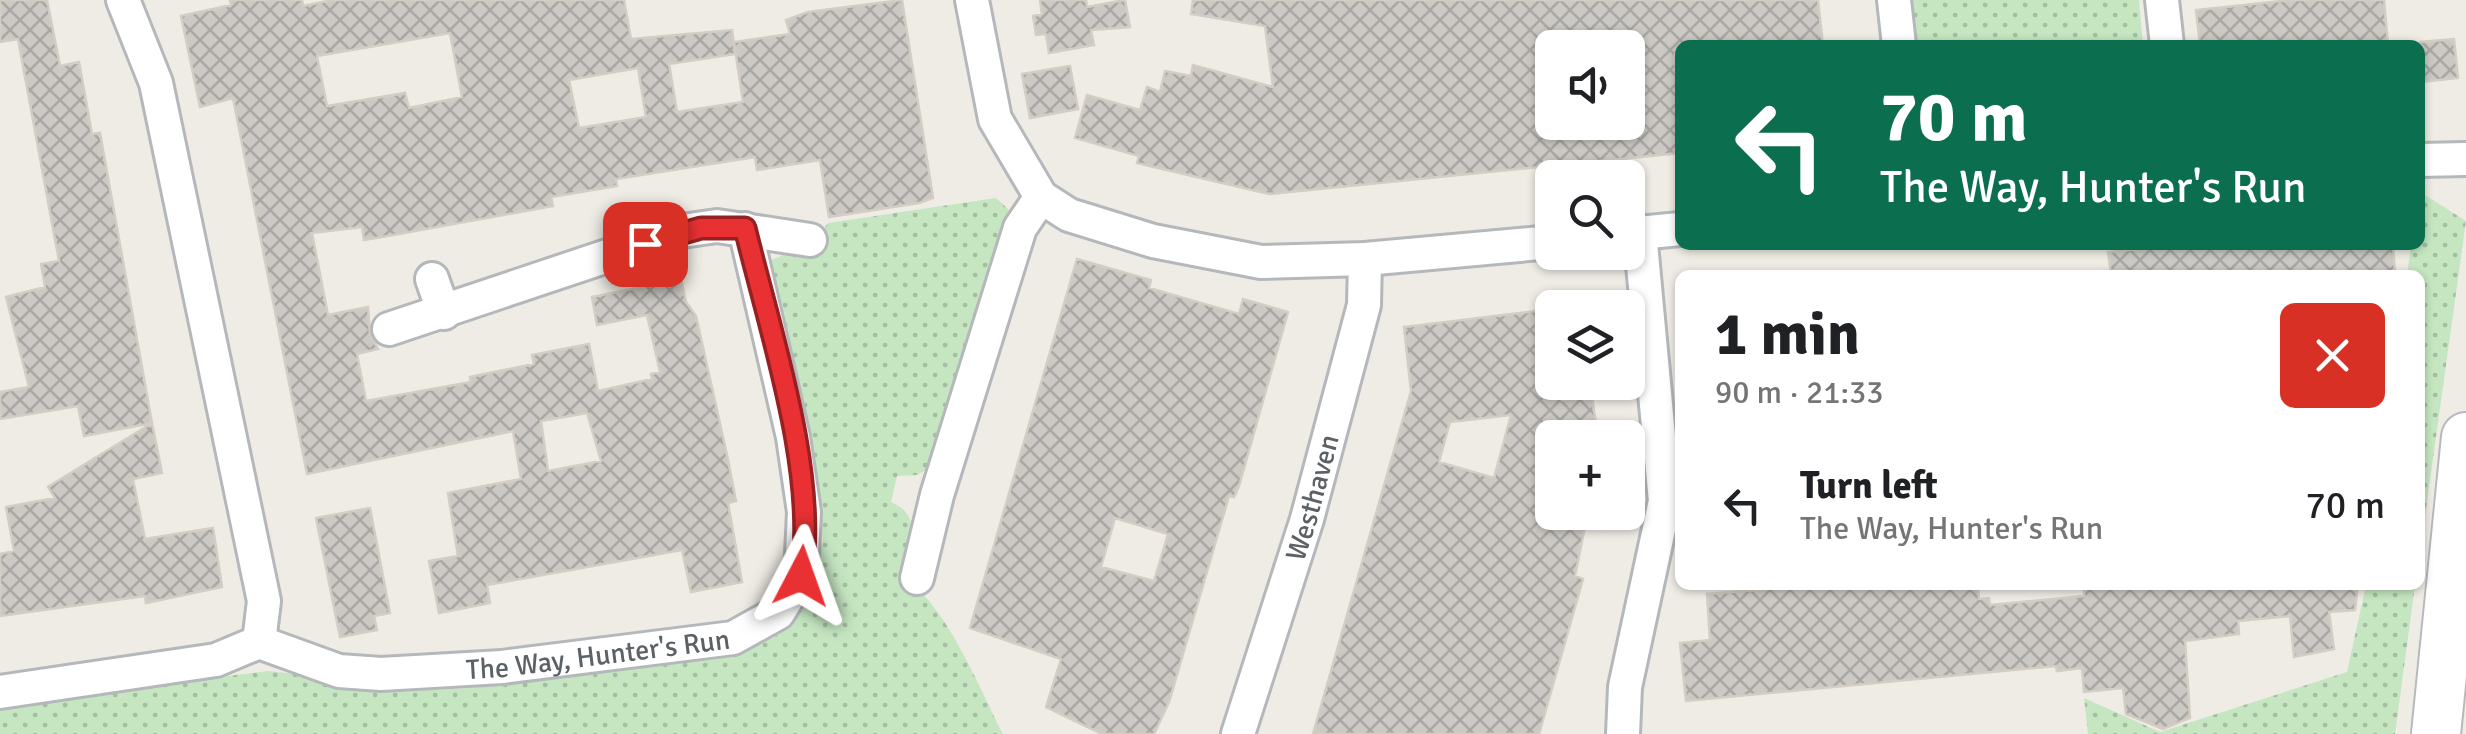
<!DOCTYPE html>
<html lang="en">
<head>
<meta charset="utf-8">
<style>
	:root { --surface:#fff; --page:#f6f6f6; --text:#202124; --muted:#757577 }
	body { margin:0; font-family:Signika,sans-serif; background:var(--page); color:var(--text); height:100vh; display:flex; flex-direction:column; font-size:38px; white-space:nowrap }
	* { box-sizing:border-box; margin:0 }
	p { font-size:32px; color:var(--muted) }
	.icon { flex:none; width:55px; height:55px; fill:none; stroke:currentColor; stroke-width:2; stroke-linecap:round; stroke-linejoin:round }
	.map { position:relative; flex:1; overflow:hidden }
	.side { position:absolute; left:1675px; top:270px; width:750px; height:320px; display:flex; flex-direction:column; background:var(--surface); border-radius:15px; box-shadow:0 2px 8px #0004 }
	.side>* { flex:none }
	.banner { position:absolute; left:1675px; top:40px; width:750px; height:210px; border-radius:15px; box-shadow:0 2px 8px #0004; background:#0b6e4f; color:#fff; overflow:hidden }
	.fabs { position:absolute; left:1535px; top:30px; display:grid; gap:20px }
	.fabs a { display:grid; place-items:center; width:110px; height:110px; border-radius:15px; background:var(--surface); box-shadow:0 2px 8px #0004; font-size:50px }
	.pin { position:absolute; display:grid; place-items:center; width:85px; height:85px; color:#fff; margin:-42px; border-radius:20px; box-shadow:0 5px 15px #0006 }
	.me { position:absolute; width:110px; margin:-55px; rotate:4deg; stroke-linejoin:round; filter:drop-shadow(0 0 8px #0008) }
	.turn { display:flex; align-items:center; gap:35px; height:210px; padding:0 40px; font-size:45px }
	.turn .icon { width:130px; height:130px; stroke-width:2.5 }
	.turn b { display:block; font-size:70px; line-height:85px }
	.round { display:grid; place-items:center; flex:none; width:105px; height:105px; border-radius:15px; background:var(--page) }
	.headline { display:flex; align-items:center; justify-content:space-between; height:170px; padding:0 40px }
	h1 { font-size:60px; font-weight:700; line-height:75px }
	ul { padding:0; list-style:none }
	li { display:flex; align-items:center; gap:30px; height:130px; padding:0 40px }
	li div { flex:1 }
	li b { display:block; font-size:38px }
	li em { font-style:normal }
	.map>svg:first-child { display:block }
	.grass { fill:url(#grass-dots) }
	.building { fill:url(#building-cross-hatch); stroke:#d4cdc3; stroke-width:2.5; fill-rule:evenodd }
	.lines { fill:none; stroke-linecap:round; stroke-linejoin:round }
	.street-casing { stroke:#b5b8bb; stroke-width:38 }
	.secondary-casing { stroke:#b6babe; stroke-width:52 }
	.street { stroke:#fff; stroke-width:32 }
	.secondary { stroke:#fff; stroke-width:48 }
	.route-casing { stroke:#972022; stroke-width:25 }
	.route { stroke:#e93134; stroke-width:18 }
	.labels { text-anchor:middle; stroke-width:8; stroke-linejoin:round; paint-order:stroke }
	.street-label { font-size:28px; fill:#5c6165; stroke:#fff }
</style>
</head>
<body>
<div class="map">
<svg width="2466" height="734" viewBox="0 0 2466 734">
	<defs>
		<pattern id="grass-dots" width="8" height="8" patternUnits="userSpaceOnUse" patternTransform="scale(2.5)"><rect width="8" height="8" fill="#c5e6c1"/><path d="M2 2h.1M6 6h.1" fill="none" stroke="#a3bea0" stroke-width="1.8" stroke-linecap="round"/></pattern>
		<pattern id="building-cross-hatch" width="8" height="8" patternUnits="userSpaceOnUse" patternTransform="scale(2.5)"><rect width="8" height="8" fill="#ccc9c4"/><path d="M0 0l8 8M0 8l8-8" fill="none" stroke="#a9a7a3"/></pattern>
	</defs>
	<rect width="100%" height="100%" fill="#efece5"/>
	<!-- grass -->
	<path class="grass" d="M1909,0H2139L2143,45H1914Z
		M2420,192L2466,221L2420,552V275H2407L2411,245H2420Z
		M996,198L1009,210L931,467L917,475L897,476L891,502C926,516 908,551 899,578C941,591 982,694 1003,734H0V703L268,671L440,690L508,685L736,653L775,637L804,607L823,540L808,419L771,260L814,243L828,223Z
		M2366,585H2415L2395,734H2088L2084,698L2160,732L2347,672Z"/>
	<!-- building -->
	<path class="building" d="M0,0H47L60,66L79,62L92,134L100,133L152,423L84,436L78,406L0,419V392L29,387L6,297L45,287L41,264L59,261L18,39L0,42Z
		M230,0H302L303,6L332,0H624L631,39L732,30L735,54L669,64L677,112L743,102L734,42L790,34L786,20L808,12L902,0L933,198L919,203L829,217L820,160L757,170L755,157L616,179L617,186L551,197L553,206L393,235L364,240L362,227L312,233L328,315L368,307L370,334L378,349L357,354L366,401L471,382L470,377L534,364L532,355L589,344L598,391L652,379L651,374L660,372L647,315L597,325L592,297L681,279L686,302L696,316L727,455L736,501L728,503L742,582L691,592L682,550L487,585L490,603L439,613L429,561L458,556L448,493L521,479L513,431L307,474L233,98L200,107L181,16L231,5ZM450,33L462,97L409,108L405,93L327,106L317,56ZM638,68L646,117L579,128L569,80ZM587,413L601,461L548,471L541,421Z
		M1040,0H1086L1087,7L1125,0L1130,27L1091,30L1094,45L1049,53L1046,34L1036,35L1033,16L1042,14Z
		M1193,0H1818L1823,45H1680V53L1675,54L1680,153L1269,194L1137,163L1139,156L1075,138L1087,95L1140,110L1147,87L1160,92L1165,71L1191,76L1193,65L1273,87L1265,26L1191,14ZM1552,48H1628V59L1633,58L1637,111L1628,112V122H1552L1545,66H1552Z
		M2291,0H2384L2388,45H2200L2196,10Z
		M2454,39L2458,78L2420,82V42Z
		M1070,66L1078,109L1030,118L1022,74Z
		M2181,245H2393L2395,273L2111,275L2108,252Z
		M1077,259L1151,280L1149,288L1239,314L1243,299L1288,312L1239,486L1234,497L1229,496L1169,702L1154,734H1102L1046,707L1061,659L970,628ZM1115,518L1168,534L1154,581L1101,567Z
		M1552,309V396L1561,395L1562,400L1592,396L1598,438H1552V512H1588L1575,576L1583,579L1539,734H1313L1411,391L1404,327ZM1511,415L1494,478L1439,462L1450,422Z
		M152,423L162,473L133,479L145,539L213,528L222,587L146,603L145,596L0,616V554L14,551L6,507L55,498L48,487Z
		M370,508L390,613L374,616L377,630L340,637L316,518Z
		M1815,585H1978L1979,599L1989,598L1990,605L2084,596V589L2116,585H2358L2355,610L2329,612L2334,649L2294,657L2290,616L2238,621L2239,634L2185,641L2190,718L2163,729L2126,714L2123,688L2084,692L2082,668L2057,671L2056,666L1686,701L1680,643L1710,640L1707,594Z"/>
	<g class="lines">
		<!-- street casing -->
		<g class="street-casing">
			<g id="street">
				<path d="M972,0L995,119L1041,197L1069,215L1153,241L1261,262L1365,259L1552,242"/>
				<path d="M1894,0L1899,45"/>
				<path d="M2162,0L2167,45"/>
				<path d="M2420,160L2466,159"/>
				<path d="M1628,234L1680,229"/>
				<path d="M432,279L444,313"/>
				<path d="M389,329L682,231L717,226L810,240"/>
				<path d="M917,578L937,495L1020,228L1041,197"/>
				<path id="s1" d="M259,642L339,671L381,674L502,667L733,638L778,613L801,576L804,512L793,437L745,229"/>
				<path d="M0,692L216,660L259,642L264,601L156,83L123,0"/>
				<path id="s2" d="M1238,734L1307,519L1364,305L1365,259"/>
				<path d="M1623,734L1625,687L1665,501L1640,233"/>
			</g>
		</g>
		<!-- secondary casing -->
		<g class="secondary-casing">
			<path id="secondary" d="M2436,734L2466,437"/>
		</g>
		<!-- street -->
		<use href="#street" class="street"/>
		<!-- secondary -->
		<use href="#secondary" class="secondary"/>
	</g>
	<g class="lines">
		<!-- route casing -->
		<g class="route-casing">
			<path id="route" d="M645,244L701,228H745C769,328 819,476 801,576"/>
		</g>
		<!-- route -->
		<use href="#route" class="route"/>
	</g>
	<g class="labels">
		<!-- street labels -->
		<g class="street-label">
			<text dy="10" stroke="none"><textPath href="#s2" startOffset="248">Westhaven</textPath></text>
			<text dy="10" stroke="none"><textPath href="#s1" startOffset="345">The Way, Hunter's Run</textPath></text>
		</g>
	</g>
</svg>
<div class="fabs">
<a><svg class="icon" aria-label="sound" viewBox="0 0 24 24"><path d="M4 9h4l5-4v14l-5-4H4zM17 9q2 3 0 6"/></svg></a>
<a><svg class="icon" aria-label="search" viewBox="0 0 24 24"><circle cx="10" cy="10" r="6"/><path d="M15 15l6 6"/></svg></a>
<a><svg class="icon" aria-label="layers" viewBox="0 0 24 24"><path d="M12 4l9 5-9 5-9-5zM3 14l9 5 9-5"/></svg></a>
<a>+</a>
</div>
<div class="pin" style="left:645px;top:244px;background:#d93025"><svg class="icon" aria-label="arrive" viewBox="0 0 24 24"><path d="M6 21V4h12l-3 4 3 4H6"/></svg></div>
<svg class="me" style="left:801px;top:576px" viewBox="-20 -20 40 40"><path d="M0-17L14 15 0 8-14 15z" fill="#e93134" stroke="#fff" stroke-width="4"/></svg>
<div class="banner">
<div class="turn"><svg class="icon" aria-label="left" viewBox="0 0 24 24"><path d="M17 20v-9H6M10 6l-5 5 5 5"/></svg><div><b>70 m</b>The Way, Hunter's Run</div></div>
</div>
<section class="side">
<div class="headline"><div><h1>1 min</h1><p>90 m · 21:33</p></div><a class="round" style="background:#d93025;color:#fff"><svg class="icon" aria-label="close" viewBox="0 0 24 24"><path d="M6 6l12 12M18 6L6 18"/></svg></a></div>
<ul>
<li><svg class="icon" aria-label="left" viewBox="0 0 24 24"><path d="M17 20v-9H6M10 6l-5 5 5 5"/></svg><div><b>Turn left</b><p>The Way, Hunter's Run</p></div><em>70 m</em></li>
</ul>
</section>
</div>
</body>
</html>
